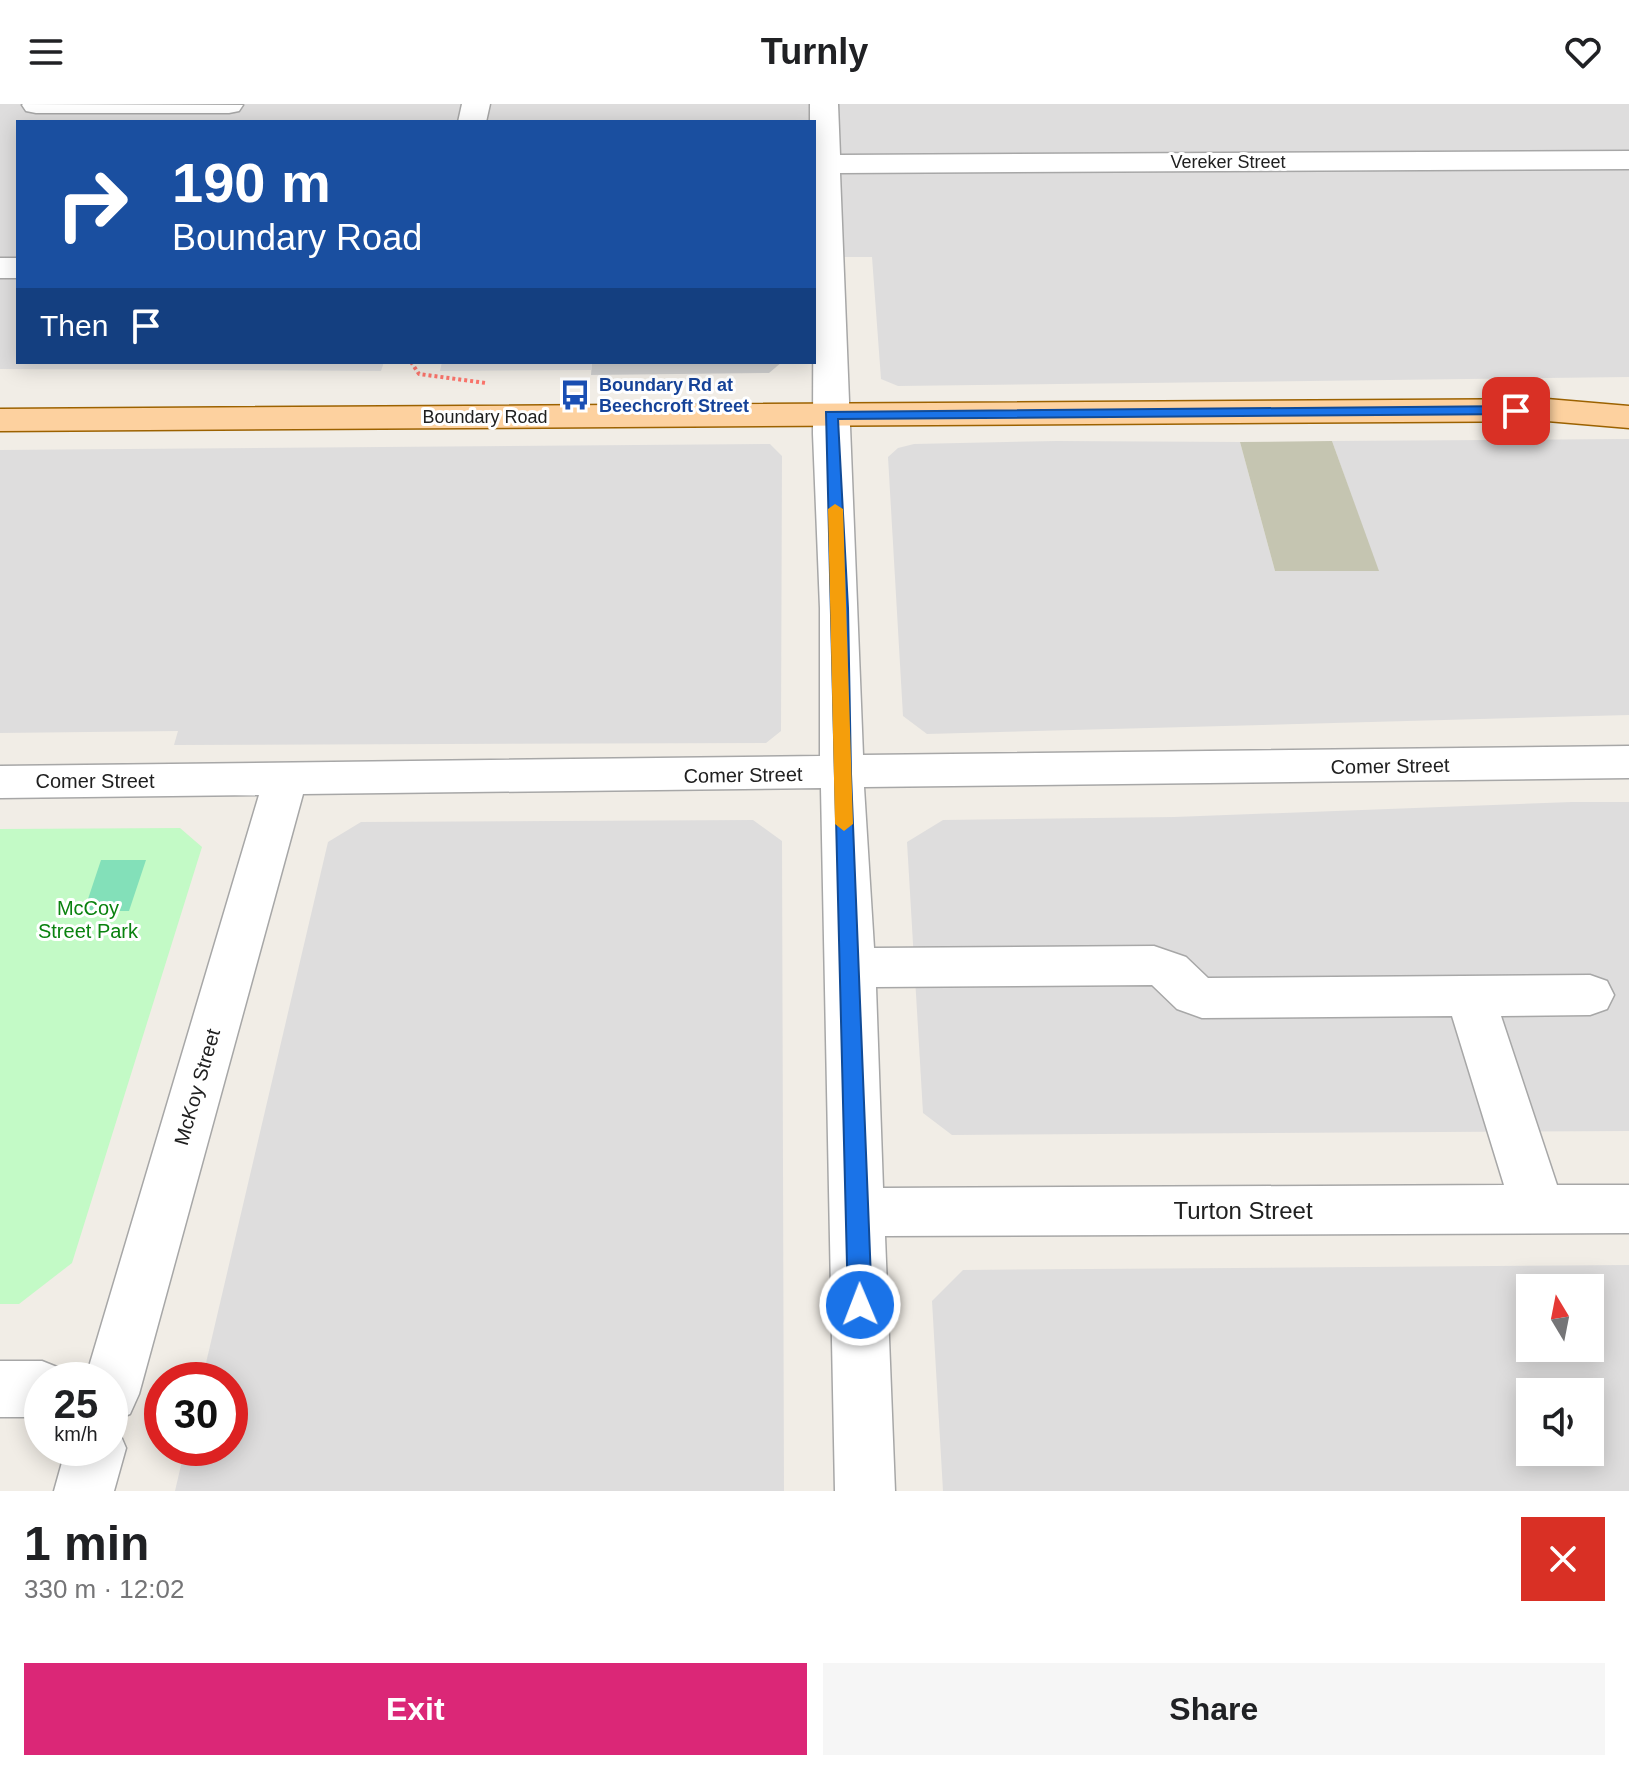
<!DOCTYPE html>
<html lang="en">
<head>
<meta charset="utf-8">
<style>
	:root { --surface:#fff; --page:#f6f6f6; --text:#202124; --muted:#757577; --accent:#db2777 }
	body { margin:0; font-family:Arial,sans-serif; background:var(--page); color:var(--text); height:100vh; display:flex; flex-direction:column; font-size:30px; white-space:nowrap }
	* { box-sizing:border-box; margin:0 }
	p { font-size:26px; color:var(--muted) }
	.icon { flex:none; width:44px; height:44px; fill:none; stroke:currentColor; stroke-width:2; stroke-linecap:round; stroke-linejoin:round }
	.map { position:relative; height:1387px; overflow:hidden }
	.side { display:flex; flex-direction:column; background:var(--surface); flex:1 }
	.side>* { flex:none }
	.guide { position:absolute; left:16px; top:16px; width:800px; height:244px; border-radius:0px; box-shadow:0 4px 20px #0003; background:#1a4fa0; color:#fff; overflow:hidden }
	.needle { width:52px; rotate:350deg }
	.buttons { position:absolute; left:1516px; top:1170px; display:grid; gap:16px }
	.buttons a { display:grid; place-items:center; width:88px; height:88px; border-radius:0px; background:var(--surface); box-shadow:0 4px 20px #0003; font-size:40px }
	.speed { position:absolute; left:24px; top:1258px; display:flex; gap:16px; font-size:40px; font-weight:700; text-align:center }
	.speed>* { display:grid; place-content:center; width:104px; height:104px; border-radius:50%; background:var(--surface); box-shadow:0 4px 20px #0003; line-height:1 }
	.speed small { font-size:20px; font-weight:400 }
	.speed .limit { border:12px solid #d22; background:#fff; color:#111 }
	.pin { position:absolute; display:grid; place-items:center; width:68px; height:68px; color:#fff; margin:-34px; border-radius:16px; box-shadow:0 4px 12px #0006 }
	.me { position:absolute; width:88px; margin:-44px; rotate:359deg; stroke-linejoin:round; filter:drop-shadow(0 0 6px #0008) }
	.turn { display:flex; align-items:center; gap:28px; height:168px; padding:0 24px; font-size:36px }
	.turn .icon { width:104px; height:104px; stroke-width:2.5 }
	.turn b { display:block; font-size:56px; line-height:68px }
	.then { display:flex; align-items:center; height:76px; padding:0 24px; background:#0003; gap:16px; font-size:30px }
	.round { display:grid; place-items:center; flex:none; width:84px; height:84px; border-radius:0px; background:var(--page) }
	.headline { display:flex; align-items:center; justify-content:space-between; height:136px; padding:0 24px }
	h1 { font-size:48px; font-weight:800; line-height:60px }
	.primary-button { display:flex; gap:16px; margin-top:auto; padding:16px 24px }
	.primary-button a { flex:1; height:92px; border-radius:0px; background:var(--accent); color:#fff; font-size:32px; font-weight:800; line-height:92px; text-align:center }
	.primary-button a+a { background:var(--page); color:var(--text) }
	header { display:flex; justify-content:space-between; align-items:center; height:104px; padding:0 24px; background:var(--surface); font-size:36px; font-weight:800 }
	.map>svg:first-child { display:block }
	.residential { fill:#dedddd; fill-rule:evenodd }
	.religious { fill:#cecece }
	.construction { fill:#c5c5b1 }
	.park { fill:#c3fac6 }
	.pitch { fill:#83e0b9 }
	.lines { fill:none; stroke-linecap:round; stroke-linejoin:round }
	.minor-casing { stroke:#a7a7a7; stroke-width:3 }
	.major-casing { stroke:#9c6200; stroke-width:3 }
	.path { stroke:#fc756c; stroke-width:4; stroke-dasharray:3 3; stroke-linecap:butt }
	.minor { fill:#fff; fill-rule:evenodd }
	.major { fill:#fdd19f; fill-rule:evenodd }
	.route { fill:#1a73e8; stroke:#114b97; stroke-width:2 }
	.slow { fill:#f59e0b }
	.labels { text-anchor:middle; stroke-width:6; stroke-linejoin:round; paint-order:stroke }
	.far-street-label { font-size:18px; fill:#202020; stroke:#fff }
	.far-transit-label { font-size:18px; font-weight:bold; fill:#164399; stroke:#fff; text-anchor:start }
	.street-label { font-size:20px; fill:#202020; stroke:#fff }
	.park-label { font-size:20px; fill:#0a820f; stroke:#fff }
	.near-street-label { font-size:24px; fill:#202020; stroke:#fff }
</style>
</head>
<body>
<header><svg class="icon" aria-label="menu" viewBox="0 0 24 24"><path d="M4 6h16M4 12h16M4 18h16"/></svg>Turnly<svg class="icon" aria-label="heart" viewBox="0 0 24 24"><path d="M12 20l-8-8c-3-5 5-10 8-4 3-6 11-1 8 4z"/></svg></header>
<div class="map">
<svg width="1629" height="1387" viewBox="0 0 1629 1387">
	<rect width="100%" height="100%" fill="#f1ede6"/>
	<!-- residential -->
	<path class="residential" d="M0,0H1629V273L898,282L881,275L872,153H814V18H18V258H384L381,267L0,265Z
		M442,258H592L591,266L440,267Z
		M1629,335V611L927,630L903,612L888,353L898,344L914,340L1057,337L1240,338L1275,467H1378L1332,337Z
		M770,340L782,352L781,627L766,639L174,641L178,627L0,629V346Z
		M1572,698H1629V1027L952,1031L923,1009L907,738L943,716L1174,713Z
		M753,716L782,737L784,1387H175L185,1344H230V1276H202L328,738L361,718Z
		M1629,1161V1387H943L932,1197L963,1166ZM1530,1184H1590V1244H1530ZM1530,1288H1590V1348H1530Z"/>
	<!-- religious -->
	<path class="religious" d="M592,258H782L769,269L591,271Z"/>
	<!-- construction -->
	<path class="construction" d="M1332,337L1379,467H1275L1240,338Z"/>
	<!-- park -->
	<path class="park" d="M180,724L202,743L72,1159L19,1200H0V725Z"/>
	<!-- pitch -->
	<path class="pitch" d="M101,756H146L129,807H84Z"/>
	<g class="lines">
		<!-- minor casing -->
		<g class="minor-casing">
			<path id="minor" d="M462,0H490L486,18H458Z
				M810,0H838L840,51L1629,47V65L840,69L863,651L1629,642V674L864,683L874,844L1154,842L1186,853L1208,874L1590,871L1607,877L1614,891L1607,905L1590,911L1501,912L1557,1081H1629V1129L885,1132L895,1387H835L821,684L303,690L139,1290L130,1310L110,1318V1276H85L259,691L0,694V662L820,652V504L813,330L814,18H810ZM1152,881L1177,905L1202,914L1452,912L1504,1081L883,1084L876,883Z
				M22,1L23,0L243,1L239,7L229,9H36L26,7Z
				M0,154H18V174H0Z
				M0,1257H42L62,1265L67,1276H42V1313H0Z
				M110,1320L117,1323L126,1344L114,1387H54L66,1344H110Z"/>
		</g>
		<!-- major casing -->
		<g class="major-casing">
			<path id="major" d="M1547,295L1629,302V324L1547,317L0,327V305Z"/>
		</g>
		<!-- path -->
		<path class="path" d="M411,258L419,270L486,279"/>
		<!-- minor -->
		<use href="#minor" class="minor"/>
		<!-- major -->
		<use href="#major" class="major"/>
	</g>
	<!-- route -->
	<path class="route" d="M1516,302L1521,304V310L838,315L848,504L851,670L872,1201L868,1209L860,1212L852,1209L848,1201L826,308Z"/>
	<!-- slow -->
	<path class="slow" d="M835,400L843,405L853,720L844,727L835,720L828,405Z"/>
	<!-- icons -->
	<defs>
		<g id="bus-bare" transform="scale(2.4)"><path d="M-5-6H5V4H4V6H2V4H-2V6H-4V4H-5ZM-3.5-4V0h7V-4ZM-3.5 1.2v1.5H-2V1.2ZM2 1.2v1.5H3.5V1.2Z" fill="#1a4fb4" stroke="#fff" stroke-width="2.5" paint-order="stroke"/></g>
	</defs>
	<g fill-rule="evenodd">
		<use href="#bus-bare" x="575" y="291"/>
	</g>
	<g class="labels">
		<!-- far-street labels -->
		<g class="far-street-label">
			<text x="1228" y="64">Vereker Street</text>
			<text x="485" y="319">Boundary Road</text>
		</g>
		<!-- far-transit labels -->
		<g class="far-transit-label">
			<text x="599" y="287">Boundary Rd at<tspan x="599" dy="21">Beechcroft Street</tspan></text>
		</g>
		<!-- street labels -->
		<g class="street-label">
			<text transform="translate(1390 662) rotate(-1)" y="7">Comer Street</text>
			<text transform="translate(743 671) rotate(-1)" y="7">Comer Street</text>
			<text x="95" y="684">Comer Street</text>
			<text transform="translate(197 983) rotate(-74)" y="7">McKoy Street</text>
		</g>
		<!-- park labels -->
		<g class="park-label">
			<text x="88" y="811">McCoy<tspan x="88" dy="23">Street Park</tspan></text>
		</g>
		<!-- near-street labels -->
		<g class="near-street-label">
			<text x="1243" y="1115">Turton Street</text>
		</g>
	</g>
</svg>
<div class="buttons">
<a><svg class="needle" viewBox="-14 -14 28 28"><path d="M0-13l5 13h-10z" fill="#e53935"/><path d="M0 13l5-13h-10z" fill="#757577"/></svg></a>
<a><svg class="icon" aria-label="sound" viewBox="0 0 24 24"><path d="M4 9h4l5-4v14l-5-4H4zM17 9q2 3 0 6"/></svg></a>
</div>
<div class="speed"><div>25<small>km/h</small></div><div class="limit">30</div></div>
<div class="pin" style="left:1516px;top:307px;background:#d93025"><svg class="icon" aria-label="arrive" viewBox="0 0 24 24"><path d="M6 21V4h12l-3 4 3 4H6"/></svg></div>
<svg class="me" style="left:860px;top:1201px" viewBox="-20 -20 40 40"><circle r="17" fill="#1a73e8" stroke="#fff" stroke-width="3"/><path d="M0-11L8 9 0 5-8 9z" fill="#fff"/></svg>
<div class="guide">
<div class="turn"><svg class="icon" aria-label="right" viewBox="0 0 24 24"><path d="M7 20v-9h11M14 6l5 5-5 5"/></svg><div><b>190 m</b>Boundary Road</div></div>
<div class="then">Then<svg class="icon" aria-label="arrive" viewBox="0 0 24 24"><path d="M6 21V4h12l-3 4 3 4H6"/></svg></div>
</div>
</div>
<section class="side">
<div class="headline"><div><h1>1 min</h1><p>330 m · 12:02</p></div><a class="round" style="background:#d93025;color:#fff"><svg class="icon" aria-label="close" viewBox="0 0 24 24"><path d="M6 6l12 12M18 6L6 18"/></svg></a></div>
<div class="primary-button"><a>Exit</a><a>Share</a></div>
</section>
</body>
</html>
